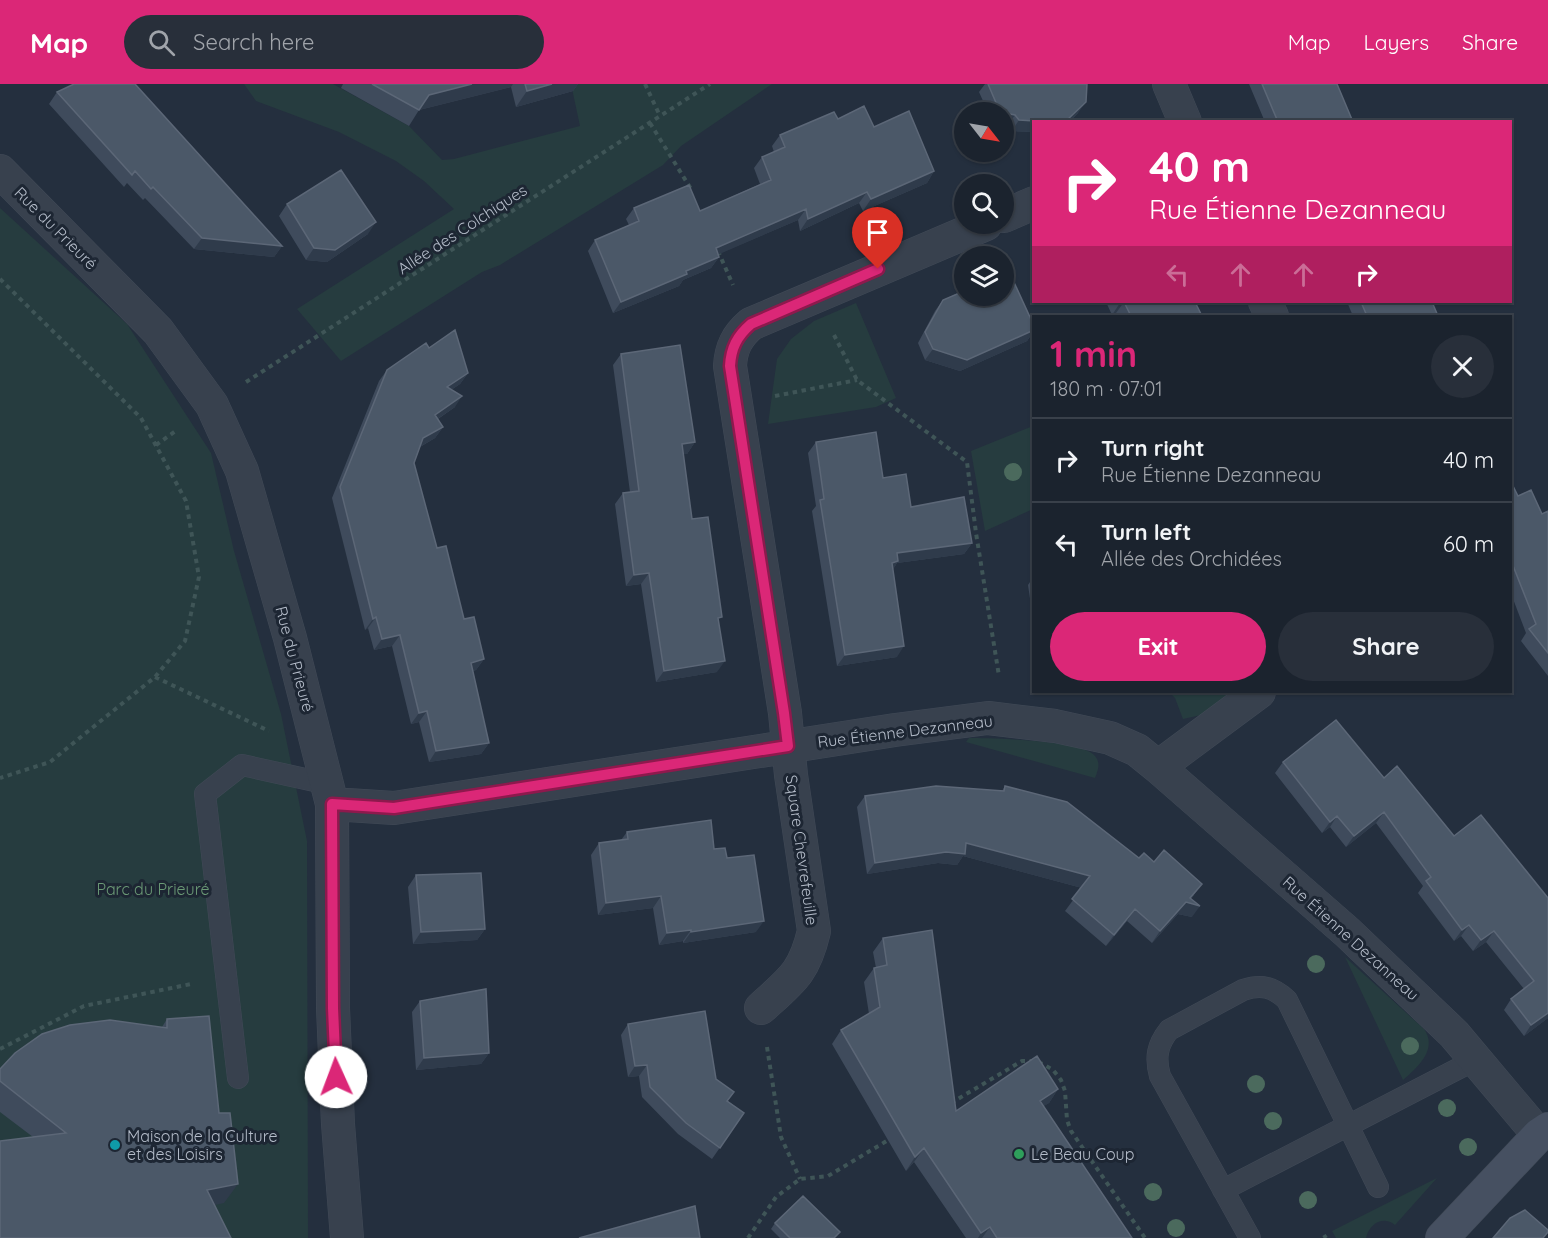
<!DOCTYPE html>
<html lang="en">
<head>
<meta charset="utf-8">
<style>
	:root { --surface:#1b232e; --page:#282f3a; --text:#f1f3f6; --muted:#a0a4aa; --line:#39404a; --accent:#db2777 }
	body { margin:0; font-family:Quicksand,sans-serif; background:var(--page); color:var(--text); height:100vh; display:flex; flex-direction:column; font-size:22px; white-space:nowrap }
	* { box-sizing:border-box; margin:0 }
	p { font-size:20px; color:var(--muted) }
	.icon { flex:none; width:33px; height:33px; fill:none; stroke:currentColor; stroke-width:2; stroke-linecap:round; stroke-linejoin:round }
	.map { position:relative; flex:1; overflow:hidden }
	.panel { position:absolute; left:1032px; top:231px; width:480px; height:378px; display:flex; flex-direction:column; background:var(--surface); border-radius:0px; box-shadow:0 2px 4px #0004,0 0 0 2px var(--line) }
	.panel>* { flex:none }
	.top-card { position:absolute; left:1032px; top:36px; width:480px; height:183px; border-radius:0px; box-shadow:0 2px 4px #0004,0 0 0 2px var(--line); background:#db2777; color:#fff; overflow:hidden }
	.needle { width:39px; rotate:121deg }
	.controls { position:absolute; left:954px; top:18px; display:grid; gap:12px }
	.controls a { display:grid; place-items:center; width:60px; height:60px; border-radius:50%; background:var(--surface); box-shadow:0 2px 4px #0004,0 0 0 2px var(--line); font-size:30px }
	.pin { position:absolute; display:grid; place-items:center; width:51px; height:51px; color:#fff; margin:-62px -26px; border-radius:50% 50% 50% 0; rotate:-45deg; box-shadow:0 0 6px #0007 }
	.pin .icon { rotate:45deg }
	.me { position:absolute; width:66px; margin:-33px; rotate:358deg; stroke-linejoin:round; filter:drop-shadow(0 0 4px #0008) }
	.turn { display:flex; align-items:center; gap:21px; height:126px; padding:0 18px; font-size:27px }
	.turn .icon { width:78px; height:78px; stroke-width:2.5 }
	.turn b { display:block; font-size:42px; line-height:51px }
	.lanes { display:flex; align-items:center; height:57px; padding:0 18px; background:#0003; justify-content:center; gap:30px; direction:ltr }
	.lanes .off { opacity:.35 }
	.round { display:grid; place-items:center; flex:none; width:63px; height:63px; border-radius:32px; background:var(--page) }
	.head { display:flex; align-items:center; justify-content:space-between; height:102px; padding:0 18px }
	h1 { font-size:36px; font-weight:700; line-height:45px; color:var(--accent) }
	.button { display:flex; gap:12px; margin-top:auto; padding:12px 18px }
	.button a { flex:1; height:69px; border-radius:36px; background:var(--accent); color:#fff; font-size:24px; font-weight:700; line-height:69px; text-align:center }
	.button a+a { background:var(--page); color:var(--text) }
	ul { padding:0; list-style:none }
	li { display:flex; align-items:center; gap:18px; height:84px; padding:0 18px; border-top:2px solid var(--line) }
	li div { flex:1 }
	li b { display:block; font-size:22px }
	li em { font-style:normal }
	header { display:flex; align-items:center; gap:36px; box-sizing:border-box; height:84px; padding:0 30px; background:var(--accent); color:#fff }
	header strong { font-size:28px }
	nav { display:flex; gap:33px; margin-inline-start:auto; font-size:21px }
	.search { width:420px; height:54px; background:var(--page); display:flex; align-items:center; gap:15px; box-sizing:border-box; padding:0 21px; border-radius:33px; color:var(--muted); font-size:22px }
	.map>svg:first-child { display:block }
	.green { fill:#263c3f }
	.lines { fill:none; stroke-linecap:round; stroke-linejoin:round }
	.lane-casing { stroke:#414a57; stroke-width:22 }
	.street-casing { stroke:#414a57; stroke-width:34 }
	.secondary-casing { stroke:#414a57; stroke-width:34 }
	.path { stroke:#3f5557; stroke-width:4; stroke-dasharray:4.5 4.5; stroke-linecap:butt }
	.lane { stroke:#38414e; stroke-width:21 }
	.street { stroke:#38414e; stroke-width:33 }
	.secondary { stroke:#465061; stroke-width:33 }
	.tree { fill:#4b6a5d }
	.wall { fill:#3f4b5c }
	.shaded-wall { fill:#2f3b4b }
	.building { fill:#4b5868; stroke:#5c6777; stroke-width:1.5 }
	.route-casing { stroke:#8e194d; stroke-width:15 }
	.route { stroke:#db2777; stroke-width:10 }
	.culture-dot { fill:#0f9aa8; stroke:#1d2633; stroke-width:2 }
	.leisure-dot { fill:#2e9e5b; stroke:#1d2633; stroke-width:2 }
	.labels { text-anchor:middle; stroke-width:6; stroke-linejoin:round; paint-order:stroke }
	.street-label { font-size:16px; fill:#b4bcc9; stroke:#1d2633 }
	.park-label { font-size:16px; fill:#6b9a76; stroke:#1d2633 }
	.poi-label { font-size:16px; fill:#b4bcc9; stroke:#1d2633; text-anchor:start }
</style>
</head>
<body>
<header>
<strong>Map</strong>
<div class="search"><svg class="icon" aria-label="search" viewBox="0 0 24 24"><circle cx="10" cy="10" r="6"/><path d="M15 15l6 6"/></svg>Search here</div>
<nav><a>Map</a><a>Layers</a><a>Share</a></nav>
</header>
<div class="map">
<svg width="1548" height="1154" viewBox="0 0 1548 1154">
	<rect width="100%" height="100%" fill="#242f3e"/>
	<!-- green -->
	<path class="green" d="M244,0H333L409,42L442,76L454,75L580,42L571,0H772L681,62L663,81L500,181L482,188L341,277L297,225L454,125L424,97L396,77L339,48L256,17Z
		M0,124L127,240L211,369L234,467L281,630L307,757L308,1154H0Z
		M856,219L896,314L876,323L768,340L777,275L791,255L814,237Z
		M1033,342V425L985,447L971,367Z
		M1169,608H1231L1201,631L1183,635L1175,614Z
		M969,654C991,654 1083,656 1095,672C1101,679 1098,686 1095,694L966,658Z
		M1345,873L1424,945C1438,965 1418,983 1403,996Z
		M1437,1094L1395,1141C1383,1131 1369,1140 1366,1154H1336L1332,1147Z"/>
	<g class="lines">
		<!-- lane casing -->
		<g class="lane-casing">
			<path id="lane" d="M238,994L205,710L242,681L328,700
				M1223,1106L1475,976
				M1250,1154L1160,992C1155,974 1157,961 1169,946L1243,906C1262,900 1273,903 1287,916L1378,1103"/>
		</g>
		<!-- street casing -->
		<g class="street-casing">
			<path id="street" d="M1169,0L1185,38
				M0,87L158,247L212,321L242,387L290,554L332,720L333,924L338,1040L347,1154
				M1004,132L1034,119
				M1265,218L1272,232
				M1158,683L1259,608
				M332,720L394,724L895,646L988,634L1055,642L1110,654L1137,666L1158,683L1347,848L1454,950L1539,1051
				M761,924C792,896 804,889 814,847L791,691L785,629L730,282C731,264 737,252 751,240L986,140"/>
		</g>
		<!-- secondary casing -->
		<g class="secondary-casing">
			<path id="secondary" d="M1442,1154L1539,1051L1548,1045"/>
		</g>
		<!-- path -->
		<path class="path" d="M645,0L660,32
			M650,39L691,105
			M718,167L733,201
			M0,195L141,334L186,417L199,493L185,557L155,593L50,678L0,694
			M834,251L857,296L967,378L976,449L999,592
			M246,298L710,0
			M775,312L857,296
			M156,361L177,346
			M155,593L269,647
			M767,963L781,1053L800,1095
			M0,965L84,922L191,900
			M951,1019L1022,977H1033L1043,980L1053,986L1061,996L1065,1007L1067,1036L1071,1047L1145,1154
			M1324,1151L1326,1154
			M748,1154L776,1113L800,1095L828,1092L890,1055"/>
		<!-- lane -->
		<use href="#lane" class="lane"/>
		<!-- street -->
		<use href="#street" class="street"/>
		<!-- secondary -->
		<use href="#secondary" class="secondary"/>
	</g>
	<!-- trees -->
	<g class="tree">
		<circle cx="1013" cy="388" r="9"/>
		<circle cx="1316" cy="880" r="9"/>
		<circle cx="1410" cy="962" r="9"/>
		<circle cx="1256" cy="1000" r="9"/>
		<circle cx="1447" cy="1024" r="9"/>
		<circle cx="1273" cy="1037" r="9"/>
		<circle cx="1468" cy="1063" r="9"/>
		<circle cx="1153" cy="1108" r="9"/>
		<circle cx="1308" cy="1116" r="9"/>
		<circle cx="1176" cy="1144" r="9"/>
	</g>
	<!-- wall -->
	<path class="wall" d="M343,0H578L573,7L516,23L511,3L419,26L409,42L341,4Z
		M985,0H1087L1078,29L1069,38H1034V48L1012,47L1007,42L1004,28H988L979,8Z
		M1249,0H1337L1353,38H1265Z
		M57,8L282,162L274,173L194,165L145,114L143,116L127,99L124,103L49,20Z
		M838,35L874,43L934,87L927,99L863,127L859,119L800,147L798,136L718,170L719,173L711,184L683,196L679,202L613,229L588,167L595,156L629,141L626,135L634,124L700,127L760,100L754,84L762,73L774,68L772,62L780,51Z
		M287,120L368,150L327,178L306,176L279,132Z
		M964,200L1034,242V247L1027,257L960,287L925,276L918,259L935,227L943,216L958,209Z
		M1106,218H1195L1202,232H1118L1116,229L1112,231Z
		M1347,218H1432L1438,232H1353Z
		M429,264L468,289L460,300L451,306L455,323L438,335L443,343L435,354L420,363L414,379L437,464L464,535L484,575L476,586L473,587L489,659L481,670L429,678L419,638L411,640L392,562L374,566L368,544L365,546L332,414L379,297L387,286Z
		M621,270L695,358L687,370H683L692,435L719,538L717,588L656,598L641,500L626,502L615,420L623,409L630,408L613,281Z
		M816,358L883,394L911,423L972,459L964,470L897,479L893,485L897,573L837,582L812,427L816,422L808,369Z
		M1510,396L1518,412L1542,430L1548,427V592L1521,557L1526,549L1510,507Z
		M1034,492V542L1028,501Z
		M1283,678L1384,694L1454,752L1548,814V934L1524,952L1504,926L1511,915L1524,905L1486,858L1473,867L1461,852L1454,857L1418,809L1423,802L1376,739L1346,763L1330,743L1322,749L1275,689Z
		M1005,702L1139,774L1194,811L1191,815L1192,833L1178,830L1152,859L1127,837L1106,862L1065,827L1082,804L963,772L957,781L938,779L867,790L857,723L865,712L1002,707Z
		M627,748L714,765L727,774L756,848L683,859V857L659,861L653,824L598,831L591,771L599,759L621,756Z
		M416,791L485,845L477,856L413,860L408,803Z
		M883,854L956,1027L1058,1005L1049,1019L1043,1022L1132,1154H966L914,1078L906,1087L832,960L841,946L869,930L864,898L874,884H876L873,868Z
		M420,917L489,969L481,980L416,986L412,928Z
		M167,935L224,1119L33,1053L0,1028V985L162,943Z
		M628,940L716,995L728,1017L744,1029L712,1075L678,1050L642,1013L639,992L628,993L621,951Z
		M775,1139L836,1154H780L771,1145Z"/>
	<!-- shaded-wall -->
	<path class="shaded-wall" d="M472,0H513L511,3L419,26L429,11Z
		M552,0H578L573,7L516,23L527,7Z
		M1086,18L1078,29L1069,38H1048L1050,35Z
		M1004,29L1015,31L1007,42L1004,41Z
		M1019,36L1047,38H1034V48L1012,47Z
		M934,87L927,99L863,127L871,115Z
		M867,108L859,119L800,147L808,135Z
		M806,125L798,136L708,175L716,164Z
		M376,138L368,150L327,178L306,176L314,164Z
		M202,154L282,162L274,173L194,165Z
		M719,173L711,184L683,196L679,202L613,229L621,218L686,187Z
		M1124,218L1116,229L1112,231L1120,219Z
		M1034,246L1027,257L960,287L925,276L933,265Z
		M468,289L460,300L439,314L447,303Z
		M462,312L455,323L427,342L435,331Z
		M443,343L435,354L416,365L423,354Z
		M695,358L687,370L674,371L682,360Z
		M972,459L964,470L897,479L891,489L884,490L897,469Z
		M649,489L641,500L626,502L634,491Z
		M376,533L368,544L365,546L373,535Z
		M400,551L392,562L374,566L382,555Z
		M904,562L897,573L837,582L845,571Z
		M484,575L476,586L463,590L471,579Z
		M725,577L717,588L656,598L664,587Z
		M427,627L419,638L411,640L419,629Z
		M489,659L481,670L429,678L436,667Z
		M1384,728L1376,739L1346,763L1354,752Z
		M1337,732L1330,743L1322,749L1330,738Z
		M966,759L1090,792L1082,804L963,772L957,781L938,779L867,790L875,779Z
		M1202,800L1188,819L1200,822L1192,833L1178,830L1152,859L1160,847Z
		M661,812L653,824L598,831L606,819Z
		M1135,825L1127,837L1106,862L1114,851Z
		M764,837L756,848L683,859L691,848Z
		M1469,841L1461,852L1454,857L1462,846Z
		M485,845L477,856L413,860L421,848Z
		M691,846L683,857L659,861L667,849Z
		M1494,847L1486,858L1473,867L1481,856Z
		M1548,929V934L1524,952L1531,941Z
		M489,969L481,980L416,986L424,974Z
		M647,981L639,992L628,993L635,982Z
		M1058,1005L1049,1019L1030,1031L1040,1017Z
		M924,1064L914,1078L906,1087L915,1073Z
		M238,1100L224,1119L193,1126L207,1106Z
		M990,1143L982,1154H978L981,1149Z"/>
	<!-- building -->
	<path class="building" d="M74,0H135L282,162L202,154L153,103L151,105L135,87L132,91L57,8Z
		M372,0H472L429,11L419,26Z
		M525,0H552L527,7Z
		M988,0H1087L1086,18L1066,37L1050,35V38L1019,36L1015,31L1000,28Z
		M1262,0H1337L1353,38H1278Z
		M864,22L874,43L909,27L934,87L871,115L867,108L808,135L806,125L716,164L719,173L686,187L687,190L621,218L595,156L639,137L634,124L689,101L700,127L771,96L762,73L785,63L780,51L834,28L838,35Z
		M341,86L376,138L335,166L314,164L287,120Z
		M1007,183L1034,242V246L967,276L933,265L925,248L943,216L962,208L964,200V212H1004V184Z
		M1124,218H1195L1202,232H1131Z
		M1361,218H1432L1438,232H1367Z
		M455,246L468,289L447,303L462,312L435,331L443,343L423,354L414,379L437,464L446,462L464,535L474,533L484,575L471,579L489,659L436,667L427,627L419,629L400,551L382,555L376,533L373,535L340,403L387,286L426,259L429,264Z
		M680,261L695,358L682,360L692,435L708,433L722,533L718,534L725,577L664,587L649,489L634,491L623,409L639,407L621,270Z
		M876,348L883,394L906,390L911,423L964,413L972,459L897,469L898,477L892,479L904,562L845,571L820,416L824,415L816,358Z
		M1510,396L1518,412L1531,406L1542,430L1548,427V569L1529,545L1536,540L1510,474Z
		M1336,636L1384,694L1397,682L1454,752L1481,731L1548,814V929L1531,941L1511,915L1534,897L1494,847L1481,856L1469,841L1462,846L1426,797L1431,793L1384,728L1354,752L1337,732L1330,738L1283,678Z
		M936,702L1004,707L1005,702L1067,718L1139,774L1144,769L1154,778L1164,766L1202,800L1190,814L1200,822L1186,818L1160,847L1135,825L1114,851L1072,815L1090,792L966,759L965,770L946,768L875,779L865,712Z
		M711,736L714,765L725,764L727,774L754,771L764,837L691,848V846L667,849L661,812L606,819L599,759L628,755L627,748Z
		M481,789L485,845L421,848L416,791Z
		M932,846L956,1027L1037,972L1058,1005L1040,1017L1132,1154H997L990,1143L981,1149L924,1064L915,1073L841,946L880,923L874,884L887,881L883,854Z
		M486,905L489,969L424,974L420,917Z
		M705,927L716,995L734,1008L727,1017L744,1029L720,1064L686,1039L650,1003L647,981L635,982L628,940Z
		M209,932L219,1029H230L238,1100L207,1106L231,1154H0V1057L66,1049L0,997V985L15,969L42,950L70,941L110,936L167,944V935Z
		M803,1112L840,1148L834,1154H790L775,1139Z
		M695,1122L700,1154H579Z
		M1525,1126L1548,1146V1148L1543,1154H1493L1510,1134Z"/>
	<g class="lines">
		<!-- route casing -->
		<g class="route-casing">
			<path id="route" d="M336,993L333,924L332,720L394,724L788,662L784,629L730,282C731,264 737,252 751,240L878,185"/>
		</g>
		<!-- route -->
		<use href="#route" class="route"/>
	</g>
	<!-- markers -->
	<circle class="culture-dot" cx="115" cy="1061" r="6"/>
	<circle class="leisure-dot" cx="1019" cy="1070" r="6"/>
	<g class="labels">
		<!-- street labels -->
		<g class="street-label">
			<text transform="translate(56 144) rotate(45)" y="6">Rue du Prieuré</text>
			<text transform="translate(462 145) rotate(-33)" y="6">Allée des Colchiques</text>
			<text transform="translate(295 575) rotate(75)" y="6">Rue du Prieuré</text>
			<text transform="translate(905 647) rotate(-7)" y="6">Rue Étienne Dezanneau</text>
			<text transform="translate(802 766) rotate(82)" y="6">Square Chevrefeuille</text>
			<text transform="translate(1351 854) rotate(42)" y="6">Rue Étienne Dezanneau</text>
		</g>
		<!-- park labels -->
		<g class="park-label">
			<text x="153" y="811">Parc du Prieuré</text>
		</g>
		<!-- poi labels -->
		<g class="poi-label">
			<text x="127" y="1058">Maison de la Culture<tspan x="127" dy="18">et des Loisirs</tspan></text>
			<text x="1031" y="1076">Le Beau Coup</text>
		</g>
	</g>
</svg>
<div class="controls">
<a><svg class="needle" viewBox="-14 -14 28 28"><path d="M0-13l5 13h-10z" fill="#e53935"/><path d="M0 13l5-13h-10z" fill="#a0a4aa"/></svg></a>
<a><svg class="icon" aria-label="search" viewBox="0 0 24 24"><circle cx="10" cy="10" r="6"/><path d="M15 15l6 6"/></svg></a>
<a><svg class="icon" aria-label="layers" viewBox="0 0 24 24"><path d="M12 4l9 5-9 5-9-5zM3 14l9 5 9-5"/></svg></a>
</div>
<div class="pin" style="left:878px;top:185px;background:#d93025"><svg class="icon" aria-label="arrive" viewBox="0 0 24 24"><path d="M6 21V4h12l-3 4 3 4H6"/></svg></div>
<svg class="me" style="left:336px;top:993px" viewBox="-20 -20 40 40"><circle r="19" fill="#fff"/><path d="M0-13L10 11 0 6-10 11z" fill="#db2777"/></svg>
<div class="top-card">
<div class="turn"><svg class="icon" aria-label="right" viewBox="0 0 24 24"><path d="M7 20v-9h11M14 6l5 5-5 5"/></svg><div><b>40 m</b>Rue Étienne Dezanneau</div></div>
<div class="lanes"><svg class="icon off" aria-label="left" viewBox="0 0 24 24"><path d="M17 20v-9H6M10 6l-5 5 5 5"/></svg><svg class="icon off" aria-label="ahead" viewBox="0 0 24 24"><path d="M12 20V5M6 11l6-6 6 6"/></svg><svg class="icon off" aria-label="ahead" viewBox="0 0 24 24"><path d="M12 20V5M6 11l6-6 6 6"/></svg><svg class="icon" aria-label="right" viewBox="0 0 24 24"><path d="M7 20v-9h11M14 6l5 5-5 5"/></svg></div>
</div>
<section class="panel">
<div class="head"><div><h1>1 min</h1><p>180 m · 07:01</p></div><a class="round"><svg class="icon" aria-label="close" viewBox="0 0 24 24"><path d="M6 6l12 12M18 6L6 18"/></svg></a></div>
<ul>
<li><svg class="icon" aria-label="right" viewBox="0 0 24 24"><path d="M7 20v-9h11M14 6l5 5-5 5"/></svg><div><b>Turn right</b><p>Rue Étienne Dezanneau</p></div><em>40 m</em></li>
<li><svg class="icon" aria-label="left" viewBox="0 0 24 24"><path d="M17 20v-9H6M10 6l-5 5 5 5"/></svg><div><b>Turn left</b><p>Allée des Orchidées</p></div><em>60 m</em></li>
</ul>
<div class="button"><a>Exit</a><a>Share</a></div>
</section>
</div>
</body>
</html>
